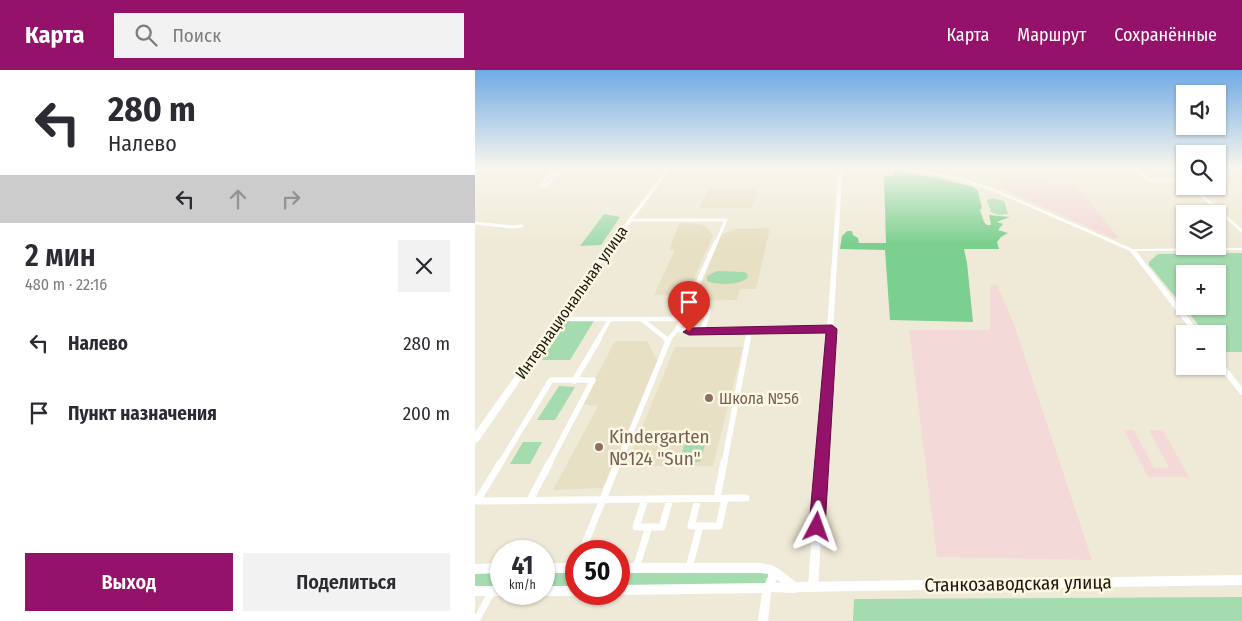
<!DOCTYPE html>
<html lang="ru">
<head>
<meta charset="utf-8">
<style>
	:root { --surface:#fff; --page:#f2f2f3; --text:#2b2b33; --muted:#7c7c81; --accent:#95126a }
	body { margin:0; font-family:"Fira Sans Condensed",sans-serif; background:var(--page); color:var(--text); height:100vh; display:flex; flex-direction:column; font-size:19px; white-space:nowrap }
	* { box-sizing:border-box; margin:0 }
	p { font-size:16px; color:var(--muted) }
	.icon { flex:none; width:28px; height:28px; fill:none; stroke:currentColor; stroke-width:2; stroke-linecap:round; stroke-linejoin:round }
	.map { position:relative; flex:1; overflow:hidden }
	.drawer { display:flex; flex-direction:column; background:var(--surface); width:475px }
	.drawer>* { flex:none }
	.hud { background:#fff; color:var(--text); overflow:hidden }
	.controls { position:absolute; left:701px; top:15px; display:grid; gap:10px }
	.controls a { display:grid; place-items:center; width:50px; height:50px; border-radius:0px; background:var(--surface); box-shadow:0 1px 4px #0004; font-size:25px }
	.speed { position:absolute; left:15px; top:470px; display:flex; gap:10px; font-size:25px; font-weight:700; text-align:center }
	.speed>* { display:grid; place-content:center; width:65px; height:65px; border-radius:50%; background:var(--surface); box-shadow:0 1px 4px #0004; line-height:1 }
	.speed small { font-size:12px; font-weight:400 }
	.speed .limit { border:8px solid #d22; background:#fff; color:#111 }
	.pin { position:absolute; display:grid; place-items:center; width:42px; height:42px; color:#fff; margin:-51px -21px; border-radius:50% 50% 50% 0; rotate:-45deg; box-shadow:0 0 5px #0007 }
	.pin .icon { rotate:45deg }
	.me { position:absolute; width:55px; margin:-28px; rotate:4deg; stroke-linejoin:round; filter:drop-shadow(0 0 4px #0008) }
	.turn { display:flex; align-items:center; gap:18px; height:105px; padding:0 25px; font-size:22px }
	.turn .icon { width:65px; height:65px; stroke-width:2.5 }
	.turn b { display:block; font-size:35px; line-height:42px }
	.lanes { display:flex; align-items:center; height:48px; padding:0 25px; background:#0003; justify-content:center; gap:25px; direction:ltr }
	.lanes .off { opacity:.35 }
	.round { display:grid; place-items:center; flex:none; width:52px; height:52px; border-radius:0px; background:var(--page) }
	.headline { display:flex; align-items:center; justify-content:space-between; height:85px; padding:0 25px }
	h1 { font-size:30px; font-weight:600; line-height:38px }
	.action { display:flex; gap:10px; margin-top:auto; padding:10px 25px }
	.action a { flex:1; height:58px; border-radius:0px; background:var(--accent); color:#fff; font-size:20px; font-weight:600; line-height:58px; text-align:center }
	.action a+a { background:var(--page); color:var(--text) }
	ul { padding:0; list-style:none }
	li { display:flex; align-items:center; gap:15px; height:70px; padding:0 25px }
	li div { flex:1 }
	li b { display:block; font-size:19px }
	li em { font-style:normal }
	header { display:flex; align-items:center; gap:30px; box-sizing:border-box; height:70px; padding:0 25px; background:var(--accent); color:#fff }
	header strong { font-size:24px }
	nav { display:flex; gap:28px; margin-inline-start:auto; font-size:18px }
	.search { width:350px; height:45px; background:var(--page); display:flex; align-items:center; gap:12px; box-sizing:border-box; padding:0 18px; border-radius:0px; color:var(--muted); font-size:19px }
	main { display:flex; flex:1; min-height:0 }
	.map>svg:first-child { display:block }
	.industrial { fill:#f4d9d9 }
	.built { fill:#e7e0c5 }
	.green { fill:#a4dbaf; fill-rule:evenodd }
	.forest { fill:#7bcf8f }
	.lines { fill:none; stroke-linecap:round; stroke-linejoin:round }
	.minor-far3 { stroke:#fff; stroke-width:3 }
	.minor-far2 { stroke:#fff; stroke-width:4.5 }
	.minor-far1 { stroke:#fff; stroke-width:5.5 }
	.minor { stroke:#fff; stroke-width:7 }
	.tertiary { fill:#fff; fill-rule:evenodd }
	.secondary { fill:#fff; fill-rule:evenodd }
	.route { fill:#95126a; stroke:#610c45 }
	.education-dot { fill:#8d6e63; stroke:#fdf8e4; stroke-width:2 }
	.labels { text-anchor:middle; stroke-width:5; stroke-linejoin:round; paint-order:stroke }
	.street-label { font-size:16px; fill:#1b1912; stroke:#fdf8e4 }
	.education-label { font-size:16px; fill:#785e54; stroke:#fdf8e4; text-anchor:start }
	.near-education-label { font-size:19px; fill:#785e54; stroke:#fdf8e4; text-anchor:start }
	.near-street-label { font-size:19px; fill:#1b1912; stroke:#fdf8e4 }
</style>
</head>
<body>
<header>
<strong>Карта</strong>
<div class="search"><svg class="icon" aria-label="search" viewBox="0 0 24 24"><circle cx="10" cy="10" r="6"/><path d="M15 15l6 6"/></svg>Поиск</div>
<nav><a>Карта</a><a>Маршрут</a><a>Сохранённые</a></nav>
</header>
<main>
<section class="drawer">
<div class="hud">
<div class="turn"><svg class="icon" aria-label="left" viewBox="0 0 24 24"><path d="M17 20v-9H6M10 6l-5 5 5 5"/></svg><div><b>280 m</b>Налево</div></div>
<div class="lanes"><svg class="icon" aria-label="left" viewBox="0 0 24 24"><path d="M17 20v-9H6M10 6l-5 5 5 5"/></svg><svg class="icon off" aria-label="ahead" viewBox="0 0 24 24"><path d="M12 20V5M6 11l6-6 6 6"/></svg><svg class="icon off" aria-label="right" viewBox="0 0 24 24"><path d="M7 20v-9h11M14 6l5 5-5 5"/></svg></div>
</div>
<div class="headline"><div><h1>2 мин</h1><p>480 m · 22:16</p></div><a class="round"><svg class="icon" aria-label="close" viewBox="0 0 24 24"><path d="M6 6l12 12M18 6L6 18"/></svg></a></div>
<ul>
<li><svg class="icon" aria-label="left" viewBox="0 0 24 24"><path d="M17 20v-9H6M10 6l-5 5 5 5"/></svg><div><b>Налево</b></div><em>280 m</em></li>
<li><svg class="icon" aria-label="arrive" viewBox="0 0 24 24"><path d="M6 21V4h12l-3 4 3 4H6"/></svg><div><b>Пункт назначения</b></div><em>200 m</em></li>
</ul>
<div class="action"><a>Выход</a><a>Поделиться</a></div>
</section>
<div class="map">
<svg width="767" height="551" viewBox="0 0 767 551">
	<rect width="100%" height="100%" fill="#efead7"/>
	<!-- industrial -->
	<path class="industrial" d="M532,112L600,114L643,167L640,169L522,116L527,113Z
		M515,215H522L540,257L617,490L462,487L434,260H515Z
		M649,360H659L679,398H694L674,360H688L714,407H673Z"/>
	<!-- built -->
	<path class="built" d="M234,119H283L276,138H224Z
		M205,152L229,155L238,165L212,226L179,225L200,180H194Z
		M295,158L281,219H265L262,230L220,231L246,165L259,159Z
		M140,271H172L183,292L128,418L78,420L123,336L107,334Z
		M200,277H268L238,396H151Z"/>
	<!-- green -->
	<path class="green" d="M517,128L529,131L533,144L524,145L516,142L512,130Z
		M129,144L145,147L126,175L105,176Z
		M767,183V282H745L743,279L742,264H731L674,195V192L683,184ZM710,204H742V236H710Z
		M242,201L268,202L272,203L273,207C266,216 242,215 232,211V206Z
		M92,251H119L95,290H67Z
		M84,316L100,317L80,350H62Z
		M214,361H234L225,392H204Z
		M48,372H67L55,394H35Z
		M294,502L293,514L144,516V503Z
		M0,503H26V518H0Z
		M69,503H101V517H69Z
		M767,527V551H378L379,529Z"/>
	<!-- forest -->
	<path class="forest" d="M418,101L463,108L498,117L503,121L507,138L505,140L509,152L512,155H516L514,145L535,147L522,152L528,154L523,160L533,163L526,167L522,172L524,179H489L492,193L498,252L415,250L410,180L365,179L367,166L372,161H377L378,165L383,168L384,173H411L409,106H418Z"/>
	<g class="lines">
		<!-- minor-far3 -->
		<path class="minor-far3" d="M180,97L195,98
			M623,97L628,102
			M659,97L674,110H708
			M693,97L708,109
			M77,104H83L71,116H65Z
			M83,104L90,97
			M716,116L767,161
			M154,150H251L241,173
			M0,153L38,157L47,156"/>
		<!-- minor-far2 -->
		<path class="minor-far2" d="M210,240L228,238L234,241L227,261
			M95,249H207
			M166,249L193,270
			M202,260L357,259
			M123,270L135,249
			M193,270L202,260L241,172
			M273,270L275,260"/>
		<!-- minor-far1 -->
		<path class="minor-far1" d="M191,269L193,270
			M99,311L124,269
			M25,394L76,310H118L74,394
			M143,394L194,269
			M249,394L273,269"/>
		<!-- minor -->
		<path class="minor" d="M26,392L2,431L271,428
			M242,428L249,392
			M170,429L161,457H174
			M223,429L216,456H225
			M55,430L75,392
			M107,481L143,392
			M161,498L174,457H187L195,429
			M214,498L225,456H244L250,428
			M1,551L17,521"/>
		<!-- tertiary -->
		<path class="tertiary" d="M195,97H405L445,100L490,109L520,119L658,179L767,178V180L661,181L726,264H719L655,181L518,121L488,111L445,102L389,98L195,99L193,98Z
			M742,288H744L767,317V325L765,324L742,295Z
			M26,493V503L0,504V494Z
			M69,493H101V503H69Z
			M144,493H286L296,495L304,499L321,512L767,505V515L322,522L320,523L296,522L293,551H283L287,523L144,525L141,524H144V515L290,513L293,506V504L286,503H144ZM302,509L306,513H300Z
			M0,516H26V524H30L26,526H0Z
			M69,516H101V524H105L101,526H69L65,524H69Z"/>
		<!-- secondary -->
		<path class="secondary" d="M193,97H197L133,183L3,372L0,373V362L129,181Z
			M366,97H370L367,108L343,517L342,521L338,522L334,521L333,517L363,108Z"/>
	</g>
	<!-- sky -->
	<linearGradient id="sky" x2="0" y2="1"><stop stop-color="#70aae5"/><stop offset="0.56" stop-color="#f8f6ed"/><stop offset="1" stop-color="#f8f6ed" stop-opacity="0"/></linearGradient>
	<rect width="767" height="174" fill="url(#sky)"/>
	<!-- route -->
	<path class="route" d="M357,255L362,259L350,457L348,463L342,465L337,463L334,457L351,263L214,265L208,262L214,258Z"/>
	<!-- markers -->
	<g class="education-dot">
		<circle cx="234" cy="328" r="5"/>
		<circle cx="124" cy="377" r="5"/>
	</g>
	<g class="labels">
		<!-- street labels -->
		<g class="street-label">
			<text transform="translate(96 232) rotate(-55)" y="6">Интернациональная улица</text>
		</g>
		<!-- education labels -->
		<g class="education-label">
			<text x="244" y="334">Школа №56</text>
		</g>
		<!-- near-education labels -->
		<g class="near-education-label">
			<text x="134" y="373">Kindergarten<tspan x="134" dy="22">№124 "Sun"</tspan></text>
		</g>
		<!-- near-street labels -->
		<g class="near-street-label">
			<text transform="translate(543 513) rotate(-1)" y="7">Станкозаводская улица</text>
		</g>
	</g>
</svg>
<div class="controls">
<a><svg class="icon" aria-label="sound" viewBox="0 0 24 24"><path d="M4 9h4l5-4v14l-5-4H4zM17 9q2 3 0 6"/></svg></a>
<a><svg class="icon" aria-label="search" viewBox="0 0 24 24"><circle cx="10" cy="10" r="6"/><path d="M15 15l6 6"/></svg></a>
<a><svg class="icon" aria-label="layers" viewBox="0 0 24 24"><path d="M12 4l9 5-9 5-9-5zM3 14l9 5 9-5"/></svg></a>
<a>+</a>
<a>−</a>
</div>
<div class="speed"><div>41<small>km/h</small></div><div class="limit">50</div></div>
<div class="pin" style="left:214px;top:262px;background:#d93025"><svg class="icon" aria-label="arrive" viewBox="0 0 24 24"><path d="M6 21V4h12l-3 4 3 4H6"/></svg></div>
<svg class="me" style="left:342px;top:457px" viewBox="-20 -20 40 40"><path d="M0-17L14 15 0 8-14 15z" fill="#95126a" stroke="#fff" stroke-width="4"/></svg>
</div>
</main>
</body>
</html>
